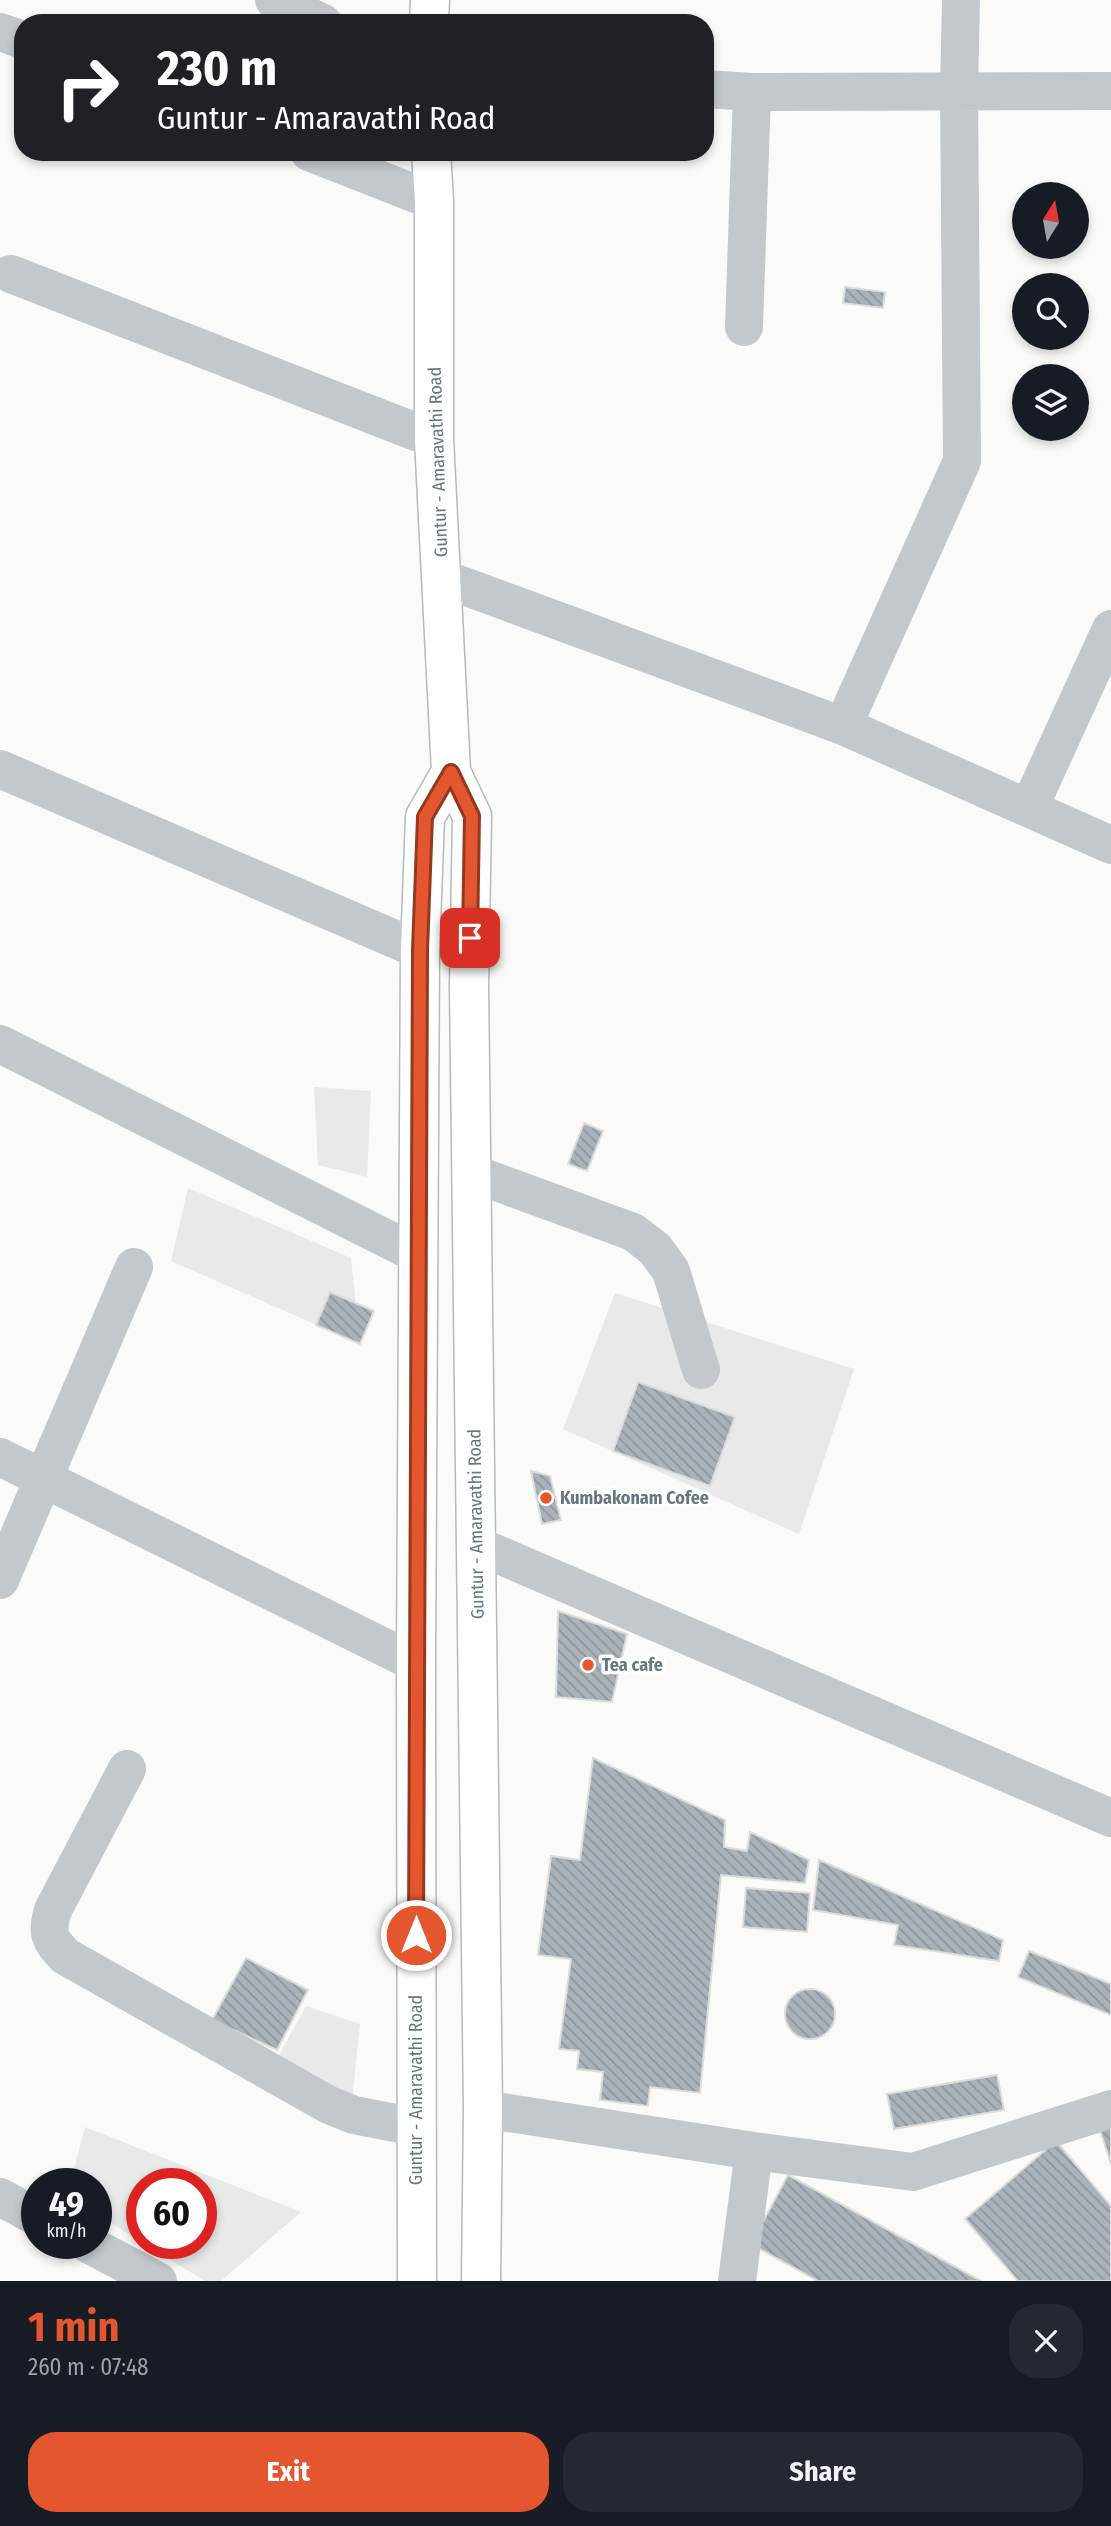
<!DOCTYPE html>
<html lang="en">
<head>
<meta charset="utf-8">
<style>
	:root { --surface:#171b24; --page:#242831; --text:#f1f3f6; --muted:#9ea1a6; --accent:#e4572e }
	body { margin:0; font-family:"Fira Sans Condensed",sans-serif; background:var(--page); color:var(--text); height:100vh; display:flex; flex-direction:column; font-size:26px; white-space:nowrap }
	* { box-sizing:border-box; margin:0 }
	p { font-size:23px; color:var(--muted) }
	.icon { flex:none; width:38px; height:38px; fill:none; stroke:currentColor; stroke-width:2; stroke-linecap:round; stroke-linejoin:round }
	.map { position:relative; height:2281px; overflow:hidden }
	.sheet { display:flex; flex-direction:column; background:var(--surface); flex:1 }
	.sheet>* { flex:none }
	.top-card { position:absolute; left:14px; top:14px; width:700px; height:147px; border-radius:28px; box-shadow:0 4px 10px #0003; background:#202124; color:#fff; overflow:hidden }
	.needle { width:46px; rotate:11deg }
	.controls { position:absolute; left:1012px; top:182px; display:grid; gap:14px }
	.controls a { display:grid; place-items:center; width:77px; height:77px; border-radius:50%; background:var(--surface); box-shadow:0 4px 10px #0003; font-size:35px }
	.speed { position:absolute; left:21px; top:2168px; display:flex; gap:14px; font-size:35px; font-weight:700; text-align:center }
	.speed>* { display:grid; place-content:center; width:91px; height:91px; border-radius:50%; background:var(--surface); box-shadow:0 4px 10px #0003; line-height:1 }
	.speed small { font-size:18px; font-weight:400 }
	.speed .limit { border:10px solid #d22; background:#fff; color:#111 }
	.pin { position:absolute; display:grid; place-items:center; width:60px; height:60px; color:#fff; margin:-30px; border-radius:14px; box-shadow:0 4px 10px #0006 }
	.me { position:absolute; width:77px; margin:-38px; rotate:0deg; stroke-linejoin:round; filter:drop-shadow(0 0 5px #0008) }
	.turn { display:flex; align-items:center; gap:24px; height:147px; padding:0 28px; font-size:32px }
	.turn .icon { width:91px; height:91px; stroke-width:2.5 }
	.turn b { display:block; font-size:49px; line-height:60px }
	.round { display:grid; place-items:center; flex:none; width:74px; height:74px; border-radius:28px; background:var(--page) }
	.head { display:flex; align-items:center; justify-content:space-between; height:119px; padding:0 28px }
	h1 { font-size:42px; font-weight:700; line-height:52px; color:var(--accent) }
	.button { display:flex; gap:14px; margin-top:auto; padding:14px 28px }
	.button a { flex:1; height:80px; border-radius:28px; background:var(--accent); color:#fff; font-size:28px; font-weight:700; line-height:80px; text-align:center }
	.button a+a { background:var(--page); color:var(--text) }
	.map>svg:first-child { display:block }
	.built { fill:#e8e9e9 }
	.building { fill:url(#building-back-hatch); stroke:#dcdcda; stroke-width:2 }
	.lines { fill:none; stroke-linecap:round; stroke-linejoin:round }
	.major-casing { stroke:#b5babe; stroke-width:41 }
	.minor { stroke:#c3c8cc; stroke-width:38 }
	.major { stroke:#fff; stroke-width:38 }
	.route-casing { stroke:#94391e; stroke-width:18 }
	.route { stroke:#e4572e; stroke-width:12 }
	.poi-dot { fill:#e4572e; stroke:#fff; stroke-width:2.5 }
	.labels { text-anchor:middle; stroke-width:7; stroke-linejoin:round; paint-order:stroke }
	.street-label { font-size:18px; fill:#657683; stroke:#fff }
	.poi-label { font-size:18px; font-weight:bold; fill:#657683; stroke:#fff; text-anchor:start }
</style>
</head>
<body>
<div class="map">
<svg width="1111" height="2281" viewBox="0 0 1111 2281">
	<defs>
		<pattern id="building-back-hatch" width="6" height="6" patternUnits="userSpaceOnUse" patternTransform="scale(1.75)"><rect width="6" height="6" fill="#aab3b9"/><path d="M-1 5l2 2M0 0l6 6M5-1l2 2" fill="none" stroke="#8e969c"/></pattern>
	</defs>
	<rect width="100%" height="100%" fill="#fafaf8"/>
	<!-- built -->
	<path class="built" d="M314,1087L371,1091L367,1177L318,1165Z
		M188,1188L351,1258L360,1344L171,1261Z
		M615,1293L854,1369L799,1534L563,1429Z
		M306,2006L360,2024L352,2100L278,2057Z
		M85,2127L301,2212L221,2281H205L144,2244H201V2184H142V2242L96,2214V2184H70Z"/>
	<!-- building -->
	<path class="building" d="M845,287L885,292L883,308L843,303Z
		M584,1123L603,1131L587,1171L568,1164Z
		M330,1292L374,1311L360,1344L316,1325Z
		M638,1382L735,1417L710,1486L613,1451Z
		M531,1471L550,1476L561,1520L542,1524Z
		M558,1611L627,1634L612,1702L556,1697Z
		M593,1758L725,1820L724,1847L747,1851L750,1832L809,1860L805,1883L721,1875L700,2093L650,2087L648,2106L600,2100L603,2072L577,2069L579,2051L559,2049L571,1959L538,1955L551,1856L580,1860Z
		M819,1860L1003,1940L999,1961L894,1945L898,1925L813,1910Z
		M746,1888L810,1893L807,1932L743,1927Z
		M1029,1951L1111,1984V2015L1018,1977Z
		M246,1958L308,1990L277,2050L212,2020Z
		M785 2014a25 25 0 1 1 50 0a25 25 0 1 1-50 0Z
		M997,2075L1004,2110L894,2129L887,2094Z
		M1111,2123V2164L1099,2127Z
		M1056,2141L1111,2206V2281H1018L965,2219Z
		M788,2175L981,2281H818L751,2244Z"/>
	<g class="lines">
		<!-- major casing -->
		<g class="major-casing">
			<path id="major" d="M429,23L430,0
				M431,152L434,201V439L451,772L472,816L469,987L483,2109L481,2281
				M417,2281L416,1663L420,950L425,817L451,772"/>
		</g>
		<!-- minor -->
		<path class="minor" d="M274,0L323,23
			M0,32L23,40
			M705,89L752,92L1111,91
			M309,152L434,201
			M11,274L434,439
			M744,327L752,92
			M442,578L843,726L1111,845
			M843,726L962,461L959,91L961,0
			M0,769L420,950
			M1029,808L1111,629
			M0,1044L419,1255
			M472,1173L633,1232L655,1249L671,1271L701,1370
			M0,1457L416,1663
			M476,1545L1111,1818
			M0,1580L134,1267
			M127,1769L53,1910C46,1933 49,1939 65,1956L329,2105L354,2115L416,2127
			M483,2109L754,2151L913,2172L1111,2109
			M0,2197L37,2217
			M88,2244L158,2281
			M737,2281L754,2151"/>
		<!-- major -->
		<use href="#major" class="major"/>
	</g>
	<g class="lines">
		<!-- route casing -->
		<g class="route-casing">
			<path id="route" d="M416,1935L420,950L425,817L451,772L472,816L470,938"/>
		</g>
		<!-- route -->
		<use href="#route" class="route"/>
	</g>
	<!-- markers -->
	<g class="poi-dot">
		<circle cx="546" cy="1498" r="7"/>
		<circle cx="588" cy="1665" r="7"/>
	</g>
	<g class="labels">
		<!-- street labels -->
		<g class="street-label">
			<text transform="translate(438 462) rotate(-92)" y="6">Guntur - Amaravathi Road</text>
			<text transform="translate(476 1524) rotate(-91)" y="6">Guntur - Amaravathi Road</text>
			<text transform="translate(416 2090) rotate(-90)" y="6">Guntur - Amaravathi Road</text>
		</g>
		<!-- poi labels -->
		<g class="poi-label">
			<text x="560" y="1504">Kumbakonam Cofee</text>
			<text x="602" y="1671">Tea cafe</text>
		</g>
	</g>
</svg>
<div class="controls">
<a><svg class="needle" viewBox="-14 -14 28 28"><path d="M0-13l5 13h-10z" fill="#e53935"/><path d="M0 13l5-13h-10z" fill="#9ea1a6"/></svg></a>
<a><svg class="icon" aria-label="search" viewBox="0 0 24 24"><circle cx="10" cy="10" r="6"/><path d="M15 15l6 6"/></svg></a>
<a><svg class="icon" aria-label="layers" viewBox="0 0 24 24"><path d="M12 4l9 5-9 5-9-5zM3 14l9 5 9-5"/></svg></a>
</div>
<div class="speed"><div>49<small>km/h</small></div><div class="limit">60</div></div>
<div class="pin" style="left:470px;top:938px;background:#d93025"><svg class="icon" aria-label="arrive" viewBox="0 0 24 24"><path d="M6 21V4h12l-3 4 3 4H6"/></svg></div>
<svg class="me" style="left:416px;top:1935px" viewBox="-20 -20 40 40"><circle r="17" fill="#e4572e" stroke="#fff" stroke-width="3"/><path d="M0-11L8 9 0 5-8 9z" fill="#fff"/></svg>
<div class="top-card">
<div class="turn"><svg class="icon" aria-label="right" viewBox="0 0 24 24"><path d="M7 20v-9h11M14 6l5 5-5 5"/></svg><div><b>230 m</b>Guntur - Amaravathi Road</div></div>
</div>
</div>
<section class="sheet">
<div class="head"><div><h1>1 min</h1><p>260 m · 07:48</p></div><a class="round"><svg class="icon" aria-label="close" viewBox="0 0 24 24"><path d="M6 6l12 12M18 6L6 18"/></svg></a></div>
<div class="button"><a>Exit</a><a>Share</a></div>
</section>
</body>
</html>
